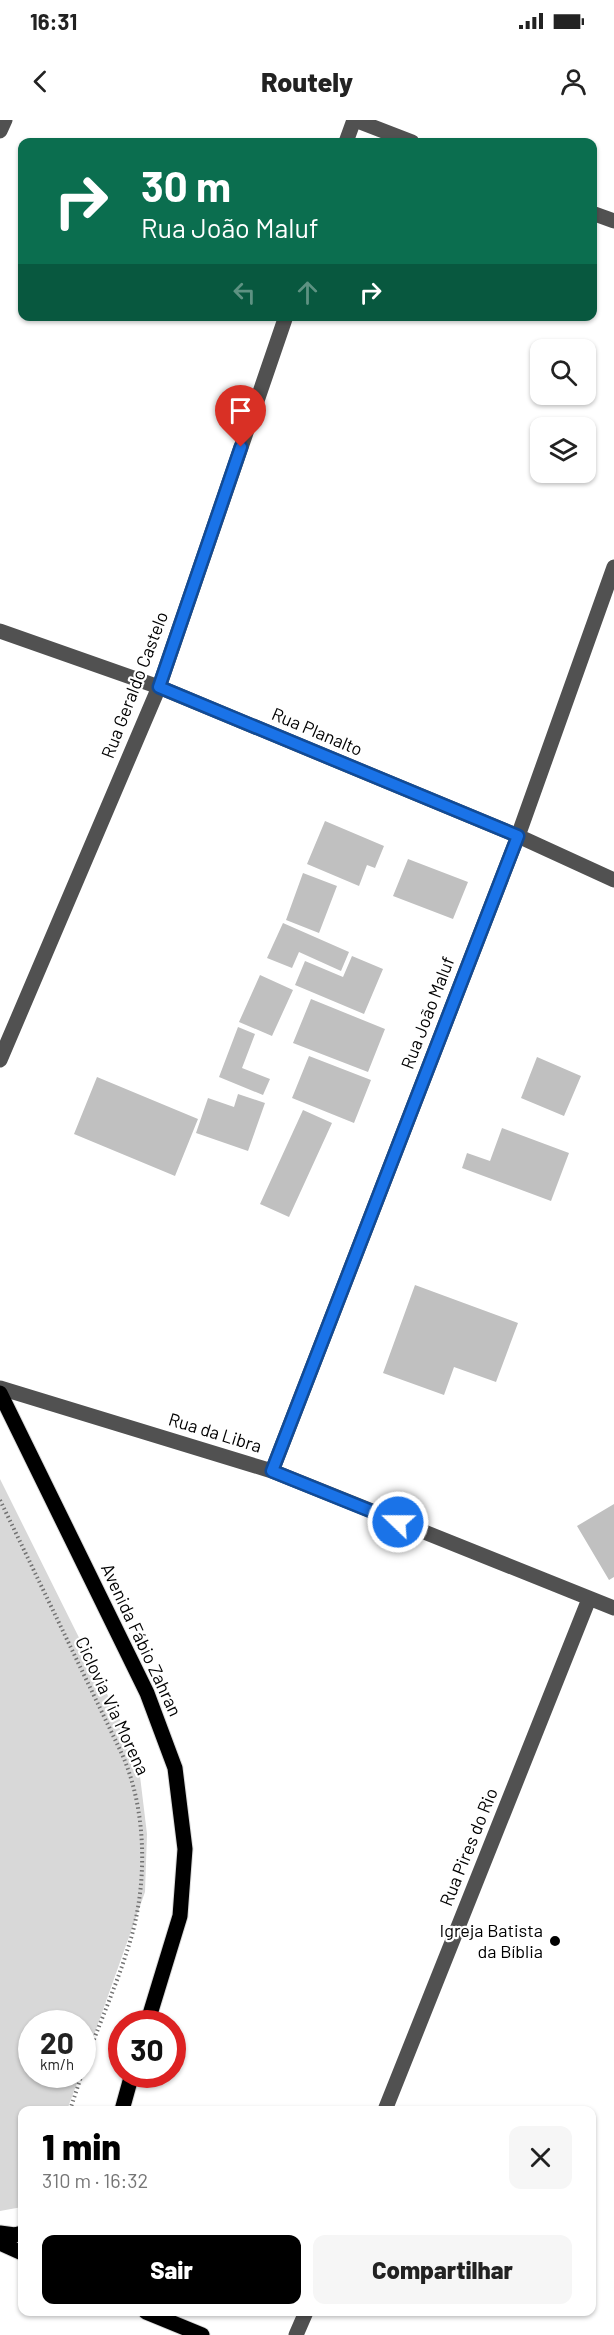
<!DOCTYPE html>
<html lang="pt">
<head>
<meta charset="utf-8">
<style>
	:root { --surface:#fff; --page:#f6f6f6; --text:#222; --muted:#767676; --accent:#000 }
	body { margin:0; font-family:Barlow,sans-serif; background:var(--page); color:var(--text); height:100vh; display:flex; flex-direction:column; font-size:22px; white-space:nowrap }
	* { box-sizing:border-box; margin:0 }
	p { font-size:20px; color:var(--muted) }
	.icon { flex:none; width:33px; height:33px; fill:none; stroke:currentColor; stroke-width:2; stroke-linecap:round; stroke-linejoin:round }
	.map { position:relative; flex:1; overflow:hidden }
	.side { position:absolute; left:18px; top:1986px; width:578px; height:210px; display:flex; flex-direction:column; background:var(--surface); border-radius:12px; box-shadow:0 2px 4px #0004 }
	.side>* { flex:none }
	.top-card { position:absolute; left:18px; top:18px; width:579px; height:183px; border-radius:12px; box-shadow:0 2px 4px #0004; background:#0b6e4f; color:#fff; overflow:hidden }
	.tools { position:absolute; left:530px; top:219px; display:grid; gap:12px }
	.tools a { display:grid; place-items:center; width:66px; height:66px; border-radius:12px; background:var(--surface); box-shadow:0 2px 4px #0004; font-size:30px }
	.speed { position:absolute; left:18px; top:1890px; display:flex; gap:12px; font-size:30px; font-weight:700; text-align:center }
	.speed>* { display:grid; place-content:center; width:78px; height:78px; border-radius:50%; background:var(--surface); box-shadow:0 2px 4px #0004; line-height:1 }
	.speed small { font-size:15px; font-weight:400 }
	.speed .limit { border:9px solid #d22; background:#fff; color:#111 }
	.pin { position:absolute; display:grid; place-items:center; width:51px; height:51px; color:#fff; margin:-62px -26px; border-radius:50% 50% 50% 0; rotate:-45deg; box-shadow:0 0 6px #0007 }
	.pin .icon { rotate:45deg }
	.me { position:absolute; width:66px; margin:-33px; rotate:292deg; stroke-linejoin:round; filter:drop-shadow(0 0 4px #0008) }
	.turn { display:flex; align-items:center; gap:21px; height:126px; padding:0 24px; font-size:27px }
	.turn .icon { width:78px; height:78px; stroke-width:2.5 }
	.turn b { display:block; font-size:42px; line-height:51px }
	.lanes { display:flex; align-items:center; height:57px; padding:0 24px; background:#0003; justify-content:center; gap:30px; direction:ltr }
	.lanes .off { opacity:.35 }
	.round { display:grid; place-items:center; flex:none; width:63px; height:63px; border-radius:12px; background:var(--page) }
	.head { display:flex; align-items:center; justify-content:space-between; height:102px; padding:0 24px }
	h1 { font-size:36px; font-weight:800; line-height:45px; color:var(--accent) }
	.primary-button { display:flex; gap:12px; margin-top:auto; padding:12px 24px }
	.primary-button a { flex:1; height:69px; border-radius:12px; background:var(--accent); color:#fff; font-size:24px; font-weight:800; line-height:69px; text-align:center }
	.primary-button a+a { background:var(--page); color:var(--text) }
	.status { display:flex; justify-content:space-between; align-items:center; height:42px; padding:0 30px; background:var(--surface); direction:ltr }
	.status svg { height:16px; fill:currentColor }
	header { display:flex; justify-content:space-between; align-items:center; height:78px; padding:0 24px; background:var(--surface); font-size:27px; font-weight:800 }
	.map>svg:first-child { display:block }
	.green { fill:#d8d8d8 }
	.building { fill:#c0c0c0 }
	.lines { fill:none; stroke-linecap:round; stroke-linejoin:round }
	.major-casing { stroke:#dbdbdb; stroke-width:17 }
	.path { stroke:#737373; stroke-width:4; stroke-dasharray:1.5 3; stroke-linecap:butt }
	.minor { stroke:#515151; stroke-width:15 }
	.major { stroke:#000; stroke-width:15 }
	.route-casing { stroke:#114b97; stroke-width:15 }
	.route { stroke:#1a73e8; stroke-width:10 }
	.poi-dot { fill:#000; stroke:#fff; stroke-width:2 }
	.labels { text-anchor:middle; stroke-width:4.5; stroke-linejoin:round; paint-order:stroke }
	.street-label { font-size:18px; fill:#000; stroke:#fff }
	.poi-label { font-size:18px; fill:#000; stroke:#fff; text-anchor:end }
</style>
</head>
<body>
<div class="status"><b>16:31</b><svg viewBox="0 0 49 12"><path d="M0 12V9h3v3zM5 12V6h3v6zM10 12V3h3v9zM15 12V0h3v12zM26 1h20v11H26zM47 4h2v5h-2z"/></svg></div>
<header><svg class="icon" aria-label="back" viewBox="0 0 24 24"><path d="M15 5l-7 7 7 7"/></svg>Routely<svg class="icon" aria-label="person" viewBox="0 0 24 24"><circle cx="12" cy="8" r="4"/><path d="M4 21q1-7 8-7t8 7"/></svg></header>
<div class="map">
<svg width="614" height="2215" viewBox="0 0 614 2215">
	<rect width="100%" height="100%" fill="#fff"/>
	<!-- green -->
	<path class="green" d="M0,1359L120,1600L140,1656L147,1714L145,1772L83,1946L82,1904H32V1954L80,1955L67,1990H22V2087L0,2091Z"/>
	<!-- building -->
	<path class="building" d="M325,701L384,726L375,748L367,745L359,766L307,744Z
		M408,739L468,762L453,799L393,776Z
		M303,753L337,766L319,813L286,800Z
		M283,803L349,832L341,851L299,832L292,848L267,838Z
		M352,836L383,849L364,894L295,865L305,841L343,857Z
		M260,855L293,870L272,916L239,902Z
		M311,879L385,909L368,952L293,923Z
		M238,907L255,914L242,948L270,959L263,975L219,957Z
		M309,936L371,960L354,1003L292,978Z
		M537,937L581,956L564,996L521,978Z
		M97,957L198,999L175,1056L74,1014Z
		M238,974L265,983L248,1031L196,1013L208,978L234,987Z
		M303,990L332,1003L289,1097L260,1084Z
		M502,1008L569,1033L551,1081L462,1048L467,1033L490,1041Z
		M415,1165L518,1203L496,1262L454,1247L444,1275L383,1253Z
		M614,1384V1457L609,1460L577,1406Z"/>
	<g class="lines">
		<!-- major casing -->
		<g class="major-casing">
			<path id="major" d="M0,1273L147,1573L175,1648L185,1729L180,1796L147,1904
				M122,1990L132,1954
				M0,2113L15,2115L22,2113
				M0,2123L22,2133
				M146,2192L202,2215"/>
		</g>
		<!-- path -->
		<path class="path" d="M0,1380L122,1634C148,1693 148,1770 127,1831C114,1872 96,1911 82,1952
			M70,1990L82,1954"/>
		<!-- minor -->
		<path class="minor" d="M355,0L412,22
			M0,11L5,0
			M346,22L354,0
			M592,93L614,101
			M0,511L159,567L518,716L614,760
			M0,940L159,567L286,196
			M0,1268L272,1351L614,1488
			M272,1351L518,716L614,447
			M385,1990L589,1479
			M296,2215L306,2192"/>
		<!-- major -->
		<use href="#major" class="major"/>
	</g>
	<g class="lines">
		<!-- route casing -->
		<g class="route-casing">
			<path id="route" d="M241,327L159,567L518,716L272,1351L398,1402"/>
		</g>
		<!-- route -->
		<use href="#route" class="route"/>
	</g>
	<!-- markers -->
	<circle class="poi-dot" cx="555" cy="1821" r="6"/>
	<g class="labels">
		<!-- street labels -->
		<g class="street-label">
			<text transform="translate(135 565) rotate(-69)" y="6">Rua Geraldo Castelo</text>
			<text transform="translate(317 612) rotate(23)" y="6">Rua Planalto</text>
			<text transform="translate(428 893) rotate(-69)" y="6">Rua João Maluf</text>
			<text transform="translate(215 1313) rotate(17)" y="6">Rua da Libra</text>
			<text transform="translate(141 1520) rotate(65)" y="6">Avenida Fábio Zahran</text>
			<text transform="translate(112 1586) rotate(65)" y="6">Ciclovia Via Morena</text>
			<text transform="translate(469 1727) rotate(-68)" y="6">Rua Pires do Rio</text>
		</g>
		<!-- poi labels -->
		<g class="poi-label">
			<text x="543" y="1817">Igreja Batista<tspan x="543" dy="21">da Bíblia</tspan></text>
		</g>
	</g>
</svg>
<div class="tools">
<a><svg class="icon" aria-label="search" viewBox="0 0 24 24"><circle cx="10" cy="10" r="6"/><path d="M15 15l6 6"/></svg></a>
<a><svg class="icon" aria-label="layers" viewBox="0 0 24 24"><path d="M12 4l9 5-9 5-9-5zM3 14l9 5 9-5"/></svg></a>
</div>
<div class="speed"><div>20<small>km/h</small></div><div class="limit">30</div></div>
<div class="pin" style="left:241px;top:327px;background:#d93025"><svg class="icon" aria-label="arrive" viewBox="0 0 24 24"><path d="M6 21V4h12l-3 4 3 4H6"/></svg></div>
<svg class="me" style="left:398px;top:1402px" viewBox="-20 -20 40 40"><circle r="17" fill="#1a73e8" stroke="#fff" stroke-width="3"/><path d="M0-11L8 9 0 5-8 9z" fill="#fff"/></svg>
<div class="top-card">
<div class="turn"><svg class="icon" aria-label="right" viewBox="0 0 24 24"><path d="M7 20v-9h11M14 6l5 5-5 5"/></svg><div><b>30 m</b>Rua João Maluf</div></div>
<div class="lanes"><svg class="icon off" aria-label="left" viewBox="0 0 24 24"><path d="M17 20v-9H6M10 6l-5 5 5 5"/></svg><svg class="icon off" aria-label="ahead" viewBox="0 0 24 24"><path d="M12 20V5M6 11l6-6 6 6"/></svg><svg class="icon" aria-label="right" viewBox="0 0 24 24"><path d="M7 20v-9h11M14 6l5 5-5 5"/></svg></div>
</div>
<section class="side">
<div class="head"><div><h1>1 min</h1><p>310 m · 16:32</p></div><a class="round"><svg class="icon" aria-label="close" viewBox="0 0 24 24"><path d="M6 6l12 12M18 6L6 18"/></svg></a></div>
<div class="primary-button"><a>Sair</a><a>Compartilhar</a></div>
</section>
</div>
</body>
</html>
